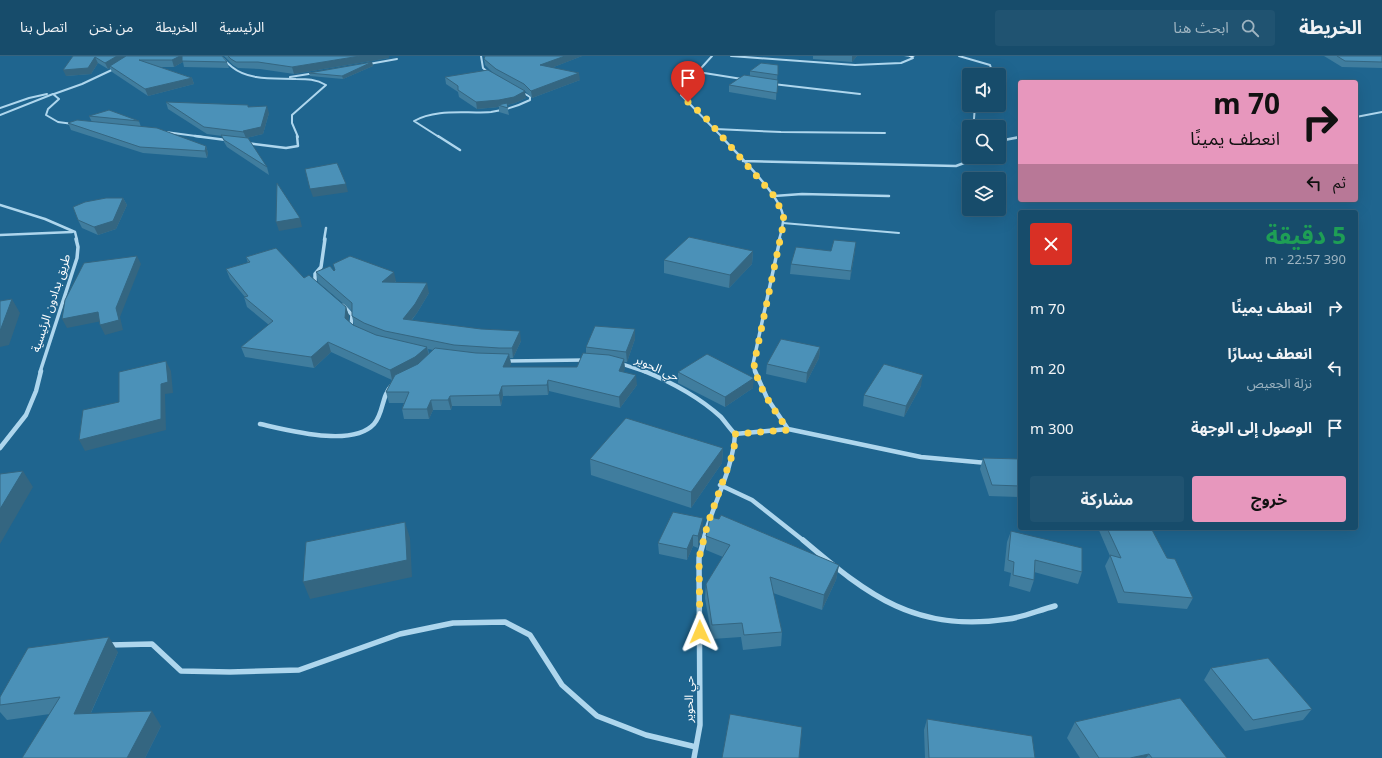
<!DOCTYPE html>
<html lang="ar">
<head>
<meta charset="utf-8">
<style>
	:root { --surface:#174c6b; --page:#205371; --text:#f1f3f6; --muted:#9eb4c1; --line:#36637e; --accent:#e797bd }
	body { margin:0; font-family:"Noto Sans","Noto Sans Arabic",sans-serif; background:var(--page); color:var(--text); direction:rtl; height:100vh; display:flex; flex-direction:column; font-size:15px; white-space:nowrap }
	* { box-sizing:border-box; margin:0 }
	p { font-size:13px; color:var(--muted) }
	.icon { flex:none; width:22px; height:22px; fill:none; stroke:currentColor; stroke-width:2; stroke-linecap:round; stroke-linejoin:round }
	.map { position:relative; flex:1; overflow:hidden; direction:ltr }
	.sheet { position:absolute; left:1018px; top:154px; width:340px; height:320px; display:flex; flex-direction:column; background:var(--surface); border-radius:4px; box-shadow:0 4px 16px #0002,0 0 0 1px var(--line); direction:rtl }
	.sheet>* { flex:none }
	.banner { position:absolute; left:1018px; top:24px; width:340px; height:122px; border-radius:4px; box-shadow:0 4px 16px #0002,0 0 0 1px var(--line); direction:rtl; background:#e797bd; color:#111; overflow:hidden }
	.buttons { position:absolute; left:962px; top:12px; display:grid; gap:8px }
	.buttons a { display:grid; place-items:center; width:44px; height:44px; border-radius:4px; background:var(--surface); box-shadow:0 4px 16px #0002,0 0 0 1px var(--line); font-size:20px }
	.pin { position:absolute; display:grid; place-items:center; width:34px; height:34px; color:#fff; margin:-41px -17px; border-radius:50% 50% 50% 0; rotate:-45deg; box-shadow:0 0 4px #0007 }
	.pin .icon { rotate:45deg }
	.me { position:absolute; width:44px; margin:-22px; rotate:359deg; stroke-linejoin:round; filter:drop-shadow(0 0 3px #0008) }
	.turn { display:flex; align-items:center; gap:14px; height:84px; padding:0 12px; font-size:18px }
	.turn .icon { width:52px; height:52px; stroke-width:2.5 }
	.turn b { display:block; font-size:28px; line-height:34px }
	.then { display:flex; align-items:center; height:38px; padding:0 12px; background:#0003; gap:8px; font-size:15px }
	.round { display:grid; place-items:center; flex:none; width:42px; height:42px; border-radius:4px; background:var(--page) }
	.head { display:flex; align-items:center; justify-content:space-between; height:68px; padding:0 12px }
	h1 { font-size:24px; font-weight:700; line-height:30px; color:#1e9e55 }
	.button { display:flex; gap:8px; margin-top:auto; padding:8px 12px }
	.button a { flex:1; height:46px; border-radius:4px; background:var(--accent); color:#111; font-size:16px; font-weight:700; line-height:46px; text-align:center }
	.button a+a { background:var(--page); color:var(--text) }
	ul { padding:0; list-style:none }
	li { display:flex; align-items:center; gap:12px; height:60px; padding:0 12px }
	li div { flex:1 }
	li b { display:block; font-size:15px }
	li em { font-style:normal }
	header { display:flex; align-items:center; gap:24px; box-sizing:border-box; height:56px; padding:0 20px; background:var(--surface); border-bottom:1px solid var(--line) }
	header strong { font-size:19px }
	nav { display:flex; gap:22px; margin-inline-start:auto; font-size:14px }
	.search { width:280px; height:36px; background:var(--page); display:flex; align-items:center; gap:10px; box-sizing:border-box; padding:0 14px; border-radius:4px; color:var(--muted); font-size:15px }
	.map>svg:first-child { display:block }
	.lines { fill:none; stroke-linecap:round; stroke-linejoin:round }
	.lane { stroke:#aed6ed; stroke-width:2 }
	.street-far4 { stroke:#aed6ed; stroke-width:2 }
	.street-far3 { stroke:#aed6ed; stroke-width:2.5 }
	.street-far2 { stroke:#aed6ed; stroke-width:3.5 }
	.street-far1 { stroke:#aed6ed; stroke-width:4.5 }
	.street { stroke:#aed6ed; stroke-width:5.5 }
	.secondary { fill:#daeef9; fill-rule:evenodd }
	.wall { fill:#407d9e; fill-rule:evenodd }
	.shaded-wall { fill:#346681 }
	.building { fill:#4b91b8; stroke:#346681 }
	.route { stroke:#ffd54a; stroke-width:7; stroke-dasharray:0 12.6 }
	.labels { text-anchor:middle; stroke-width:3; stroke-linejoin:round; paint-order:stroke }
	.street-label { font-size:12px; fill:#fff; stroke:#1f658f }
</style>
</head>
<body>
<header>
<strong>الخريطة</strong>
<div class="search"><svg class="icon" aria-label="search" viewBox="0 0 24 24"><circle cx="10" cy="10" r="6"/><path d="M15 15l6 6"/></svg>ابحث هنا</div>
<nav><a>الرئيسية</a><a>الخريطة</a><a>من نحن</a><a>اتصل بنا</a></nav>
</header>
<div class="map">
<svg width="1382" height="702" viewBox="0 0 1382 702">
	<rect width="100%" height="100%" fill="#1f658f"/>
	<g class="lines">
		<!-- lane -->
		<path class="lane" d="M783,167L899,177"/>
		<!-- street-far4 -->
		<path class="street-far4" d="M221,0C224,4 228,8 232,11C249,25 275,22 296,23C307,23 316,23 326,29L292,59V67L298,81
			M481,0L483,12L490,18
			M712,0L684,31L681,39L722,81
			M731,0L855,9L901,7L913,2L910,0
			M959,0L990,9L991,12L984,19
			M369,8L397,3
			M698,16L742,23
			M290,21L315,17
			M773,28L860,38
			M54,38L82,28L116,12
			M0,52L29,42L47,38
			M0,59L53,38L59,43L48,53L46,59L58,66L73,68
			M1356,61L1382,56
			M971,71L974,63L975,49
			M715,73L781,76L885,77
			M166,76L203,81
			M439,81L414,65C436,52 467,58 491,56C505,54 518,50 530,44V41L522,36
			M967,81L969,76"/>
		<!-- street-far3 -->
		<path class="street-far3" d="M195,80L226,84
			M438,80L460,94
			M721,80C735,96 781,140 783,160C784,168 781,176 779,184
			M967,80L964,88L969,91
			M999,85L1020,81
			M247,87L286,92L298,90L297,80
			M743,105L956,110L972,104V101
			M774,140L802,138L889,140
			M0,149L45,163L75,176L77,184
			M0,179L72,176
			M324,184L326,172"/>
		<!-- street-far2 -->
		<path class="street-far2" d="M315,227V218L321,211L325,183
			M343,249L352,259L351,271
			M506,305L585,304
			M619,307L646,316
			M40,316L77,202L78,191L76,183
			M755,316L753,308L780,183"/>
		<!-- street-far1 -->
		<path class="street-far1" d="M644,315C671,326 699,341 721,361C726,367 730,373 735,378C733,414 712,450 703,485
			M755,315L767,342L788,373
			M260,368C288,374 352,392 374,368C384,357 381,340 392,329
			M735,378L788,373L921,401L987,407
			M0,392L26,359L36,335L41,315
			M720,429L752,444L804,485"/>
		<!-- street -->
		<path class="street" d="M803,484C869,540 916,577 1008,563C1024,561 1039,554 1055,550
			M110,589L152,588L181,615L230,616L299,614L400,578L453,567L505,566L530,579L562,629L597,660L646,679L696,691
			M694,702L700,669L699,502L704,484"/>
		<!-- secondary -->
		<path class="secondary" d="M904,0H915L913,1Z"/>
	</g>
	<!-- wall -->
	<path class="wall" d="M73,0L227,6L229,12L184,11L183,6L174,11H160L192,22L194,28L148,40L112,16L110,12L108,13L98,7L91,18L66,20Z
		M224,0H389V2L294,18L260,13L238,12L233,9Z
		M485,0H582L551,12L580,24L532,42L525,35L513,29L526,42L515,47L507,49L509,59L499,56V51L477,53L459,41L458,36L446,28L445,21L493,17L485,9L484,3Z
		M813,0H857L852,6L813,3Z
		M1324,0H1382V12L1342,11Z
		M372,6L373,10L343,23L310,20L309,17Z
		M778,9L776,44L729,36V29L750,20V15Z
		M166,46L248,51L269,57L263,78L246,82L267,111L269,119L227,91L224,86L222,80L207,78L168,53Z
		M89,60L139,65L141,71L206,90L208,97L207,102L143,97L71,74L68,67L92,66Z
		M123,142L127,149L116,173L98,179L82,172L78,164Z
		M753,195L752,208L729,232L664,217V204Z
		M831,195H855L850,224L790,218L791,208Z
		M246,201L304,222L346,251L349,260L348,265L354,269L352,260V255L318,226L316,216L334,215L396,225L395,227L429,237L417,257L412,264L521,285L513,302H510L511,308L509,311H577L586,297V291L635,283L627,306H624L625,313L623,316L637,329L620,352L549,335L548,339L503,340L501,350H452L451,354H433L429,363H404L402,353L404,347H389L386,336L392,324L331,296L314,312L245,301L241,291L269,269L247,251L244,241H245L230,223L226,213L248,207ZM428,293L433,294L429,298Z
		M820,291L819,302L806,327L766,318L767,308Z
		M678,316L753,332L725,351L678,327Z
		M921,330L904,361L863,350L864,339Z
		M723,392L722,407L691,452L591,419L590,403Z
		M983,402L1020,403V441L989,440L980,413Z
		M703,462V473L698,492L693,490L687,504L659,498L658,487Z
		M719,463L839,509L836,524L822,554L773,537L782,576L781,590L743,594L741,581L712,583L705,542L706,528L723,501L706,494V480Z
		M1098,472H1151L1167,502L1193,542L1187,553L1118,547L1105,510L1110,500Z
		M1011,475L1082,516L1078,528L1034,516V524L1030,536L1009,530L1011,517L1004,515L1007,486Z
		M118,596L91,657L161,670L145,702H22L50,658L7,664L0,656V641Z
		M1211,612L1312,653L1303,664L1245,675L1204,624Z
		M927,663L1035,702H925L924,674Z
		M1075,666L1227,702H1080L1067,682Z"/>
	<!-- shaded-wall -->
	<path class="shaded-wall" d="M117,0H131L110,10V12L108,13L105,7Z
		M180,0H182L183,6L174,11L172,4Z
		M360,0H389V2L294,18L292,11Z
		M565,0H582L541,16L540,9Z
		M852,0H857L852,6Z
		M95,1L98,7L91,18L66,20L63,14Z
		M372,6L373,10L343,23L342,20Z
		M579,17L580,24L532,42L531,35Z
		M192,22L194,28L148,40L145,33Z
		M525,35L526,42L515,47L503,50L498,49L499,51L477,53L476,46Z
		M267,50L269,57L263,78L246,82L243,75Z
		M206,90L208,97L207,102L205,95Z
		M346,128L348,136L313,141L310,133Z
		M123,142L127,149L116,173L98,179L94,171Z
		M300,162L302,171L279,175L276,166Z
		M856,186L855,195L850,224L851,215Z
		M753,195L752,208L729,232L730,219Z
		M137,200L141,208L120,261L123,274L105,279L100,269L116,252Z
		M394,216L396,225L384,235L382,226Z
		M427,227L429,237L417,257L405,272L403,263Z
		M12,243L20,257L9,289L0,291V275Z
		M346,251L349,260L348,272L345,262Z
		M98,256L102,265L67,272L62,263Z
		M635,273V283L627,306L626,296Z
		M520,275L521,285L513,302L512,292Z
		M328,286L331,296L314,312L311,301Z
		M427,291L429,301L392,324L390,314Z
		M820,291L819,302L806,327L807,317Z
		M509,298L511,308L505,321L503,311Z
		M624,303L625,313L620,325L619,315Z
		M166,305L171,315L173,337L165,338L166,374L85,395L79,384L161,328Z
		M636,319L637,329L620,352L619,341Z
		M923,319L921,330L904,361L906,350Z
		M754,322L753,332L725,351V341Z
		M548,324L549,335L548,339L547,329Z
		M502,330L503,340L501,350L499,339Z
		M450,340L452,350L451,354L448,344Z
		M431,344L433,354L429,363L427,353Z
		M723,392L722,407L691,452V436Z
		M23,415L33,431L0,488V453Z
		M703,462V473L698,492V480Z
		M405,466L410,482L412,521L310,543L303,526Z
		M693,479V490L687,504V493Z
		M839,509L836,524L822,554L824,539Z
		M109,581L118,596L84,672L74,658Z
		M152,655L161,670L145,702H127Z
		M1149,698L1146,702H1130Z"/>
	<!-- building -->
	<path class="building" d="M73,0H117L105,7L95,1L88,12L63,14Z
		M126,0H180L172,4H139L192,22L145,33L110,10Z
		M182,0H222L227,6L182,5Z
		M228,0H360L292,11L258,6H236L231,3Z
		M485,0H565L540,9L579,17L531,35L524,28L496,13L484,3Z
		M1337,0H1382V6L1345,5Z
		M372,6L342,20L309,17Z
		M761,7L778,9V19L750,15Z
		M488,14L525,35L514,41L499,44L476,46L458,34V30L445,21Z
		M744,19L778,24L777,37L729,29Z
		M166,46L248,49V51L267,50L261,71L243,75L244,76L204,71Z
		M507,47L508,52L498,49Z
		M109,54L139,65L89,60Z
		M77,64L157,72L206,90L205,95L140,91L68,67Z
		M221,79L248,82L267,111L224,84Z
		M337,107L346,128L310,133L305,113Z
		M277,127L300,162L276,166Z
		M106,142H123L113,165L94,171L78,164L73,151L85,146Z
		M689,181L753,195L730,219L664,204Z
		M834,184L856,186L851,215L791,208L796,191L831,195Z
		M276,192L304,222L309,219L346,251L345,262L353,269L376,279L427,291L415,301L390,314L328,286L311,301L241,291L273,265L244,241L248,240L226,213L250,206L246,201Z
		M137,200L116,252L119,264L100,269L98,256L62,263L65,244L84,207Z
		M350,200L394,216L382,226L427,227L415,248L403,263L481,273L520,275L512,292H499L454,289L385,275L364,267L352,260V247L316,216L330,210L334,215L335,214L333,208Z
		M12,243L0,275V245Z
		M595,270L635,273L626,296L586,291Z
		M781,283L820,291L807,317L767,308Z
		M435,292L476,297L509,298L503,311H577L583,297L609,299L624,303L619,315L636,319L619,341L548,324L547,329L502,330L499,339L450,340L448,344H431L427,353H402L409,336H386L395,319L418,308Z
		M707,298L754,322L725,341L678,316Z
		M166,305L168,326L161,328V363L79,384L83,354L119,346V316Z
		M884,308L923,319L906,350L864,339Z
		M626,362L723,392L691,436L590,403Z
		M983,402L1020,403V430L992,429Z
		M23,415L0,453V418Z
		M673,456L703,462L698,480L693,479L687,493L658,487Z
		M721,459L839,509L824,539L770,521L782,576L744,579L742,567L712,569L706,528L730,489L706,480L710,461L719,463Z
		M405,466L407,504L303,526L306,486Z
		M1107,472H1151L1167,502L1175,503L1193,542L1124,536L1110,499L1121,502Z
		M1011,475L1082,492V516L1035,504L1034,524L1013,519L1014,506L1008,504Z
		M109,581L74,658L152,655L127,702H22L60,641L0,649V641L28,592Z
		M1268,602L1312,653L1253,664L1211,612Z
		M1180,642L1227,702H1152L1149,698L1130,702H1099L1075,666Z
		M730,658L802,671L799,702H722Z
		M927,663L1032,680L1035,702H929Z"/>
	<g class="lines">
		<!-- route -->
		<path class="route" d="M688,46L704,60L774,140L783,158L784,165L754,308C758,333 774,353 788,374L735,378L734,394L708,467L699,502L700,576"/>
	</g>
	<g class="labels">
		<!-- street labels -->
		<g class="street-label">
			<text transform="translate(51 247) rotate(-72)" y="4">طريق بدادون الرئيسية</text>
			<text transform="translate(657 312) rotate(24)" y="4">حي الحوير</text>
			<text transform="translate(689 643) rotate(-89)" y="4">حي الحوير</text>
		</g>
	</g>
</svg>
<div class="buttons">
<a><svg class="icon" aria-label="sound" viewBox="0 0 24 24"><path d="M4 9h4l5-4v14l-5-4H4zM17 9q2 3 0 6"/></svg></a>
<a><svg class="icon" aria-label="search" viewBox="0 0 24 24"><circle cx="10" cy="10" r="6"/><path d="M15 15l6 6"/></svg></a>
<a><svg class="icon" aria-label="layers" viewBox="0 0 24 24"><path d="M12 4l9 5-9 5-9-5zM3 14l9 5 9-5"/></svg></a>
</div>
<div class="pin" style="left:688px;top:46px;background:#d93025"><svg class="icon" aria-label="arrive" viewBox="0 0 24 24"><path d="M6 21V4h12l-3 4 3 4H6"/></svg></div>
<svg class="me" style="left:700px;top:576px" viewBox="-20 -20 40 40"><path d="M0-17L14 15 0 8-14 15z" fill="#ffd54a" stroke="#fff" stroke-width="4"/></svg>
<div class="banner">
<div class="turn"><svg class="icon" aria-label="right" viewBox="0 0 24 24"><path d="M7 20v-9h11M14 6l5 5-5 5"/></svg><div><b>70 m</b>انعطف يمينًا</div></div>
<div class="then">ثم<svg class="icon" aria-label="left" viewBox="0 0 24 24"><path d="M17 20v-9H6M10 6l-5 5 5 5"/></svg></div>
</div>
<section class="sheet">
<div class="head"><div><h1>5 دقيقة</h1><p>390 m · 22:57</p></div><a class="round" style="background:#d93025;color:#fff"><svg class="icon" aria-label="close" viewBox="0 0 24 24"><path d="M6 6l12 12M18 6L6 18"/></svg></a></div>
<ul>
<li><svg class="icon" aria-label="right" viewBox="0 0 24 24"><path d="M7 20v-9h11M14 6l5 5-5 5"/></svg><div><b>انعطف يمينًا</b></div><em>70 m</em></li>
<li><svg class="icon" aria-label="left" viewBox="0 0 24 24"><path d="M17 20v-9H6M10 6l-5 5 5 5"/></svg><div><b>انعطف يسارًا</b><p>نزلة الجعيص</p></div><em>20 m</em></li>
<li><svg class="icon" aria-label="arrive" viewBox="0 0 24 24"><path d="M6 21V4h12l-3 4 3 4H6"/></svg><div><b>الوصول إلى الوجهة</b></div><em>300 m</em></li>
</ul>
<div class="button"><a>خروج</a><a>مشاركة</a></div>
</section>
</div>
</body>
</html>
